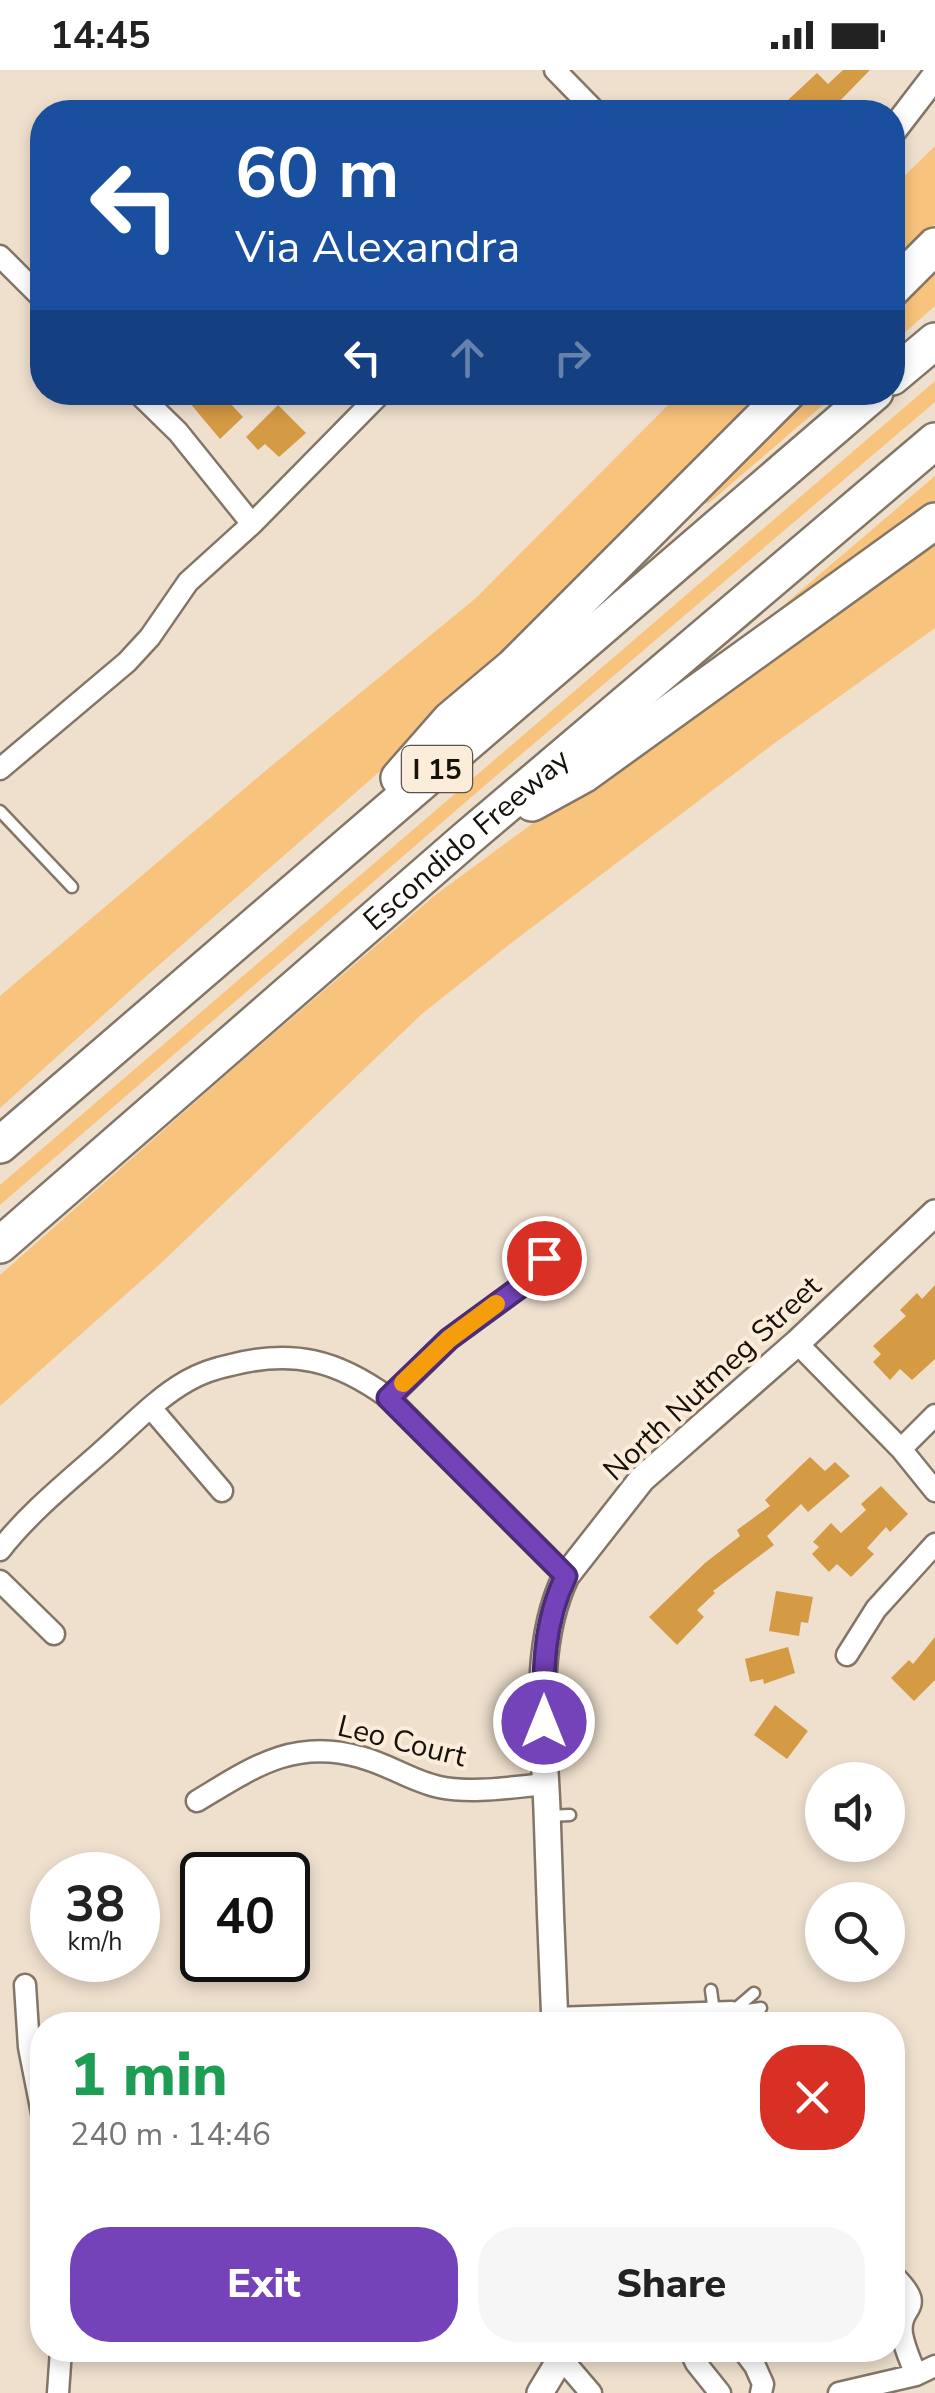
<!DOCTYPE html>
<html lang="en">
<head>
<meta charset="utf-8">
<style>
	:root { --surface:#fff; --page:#f6f6f6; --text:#222; --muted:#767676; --accent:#7443ba }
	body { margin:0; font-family:"Nunito Sans",sans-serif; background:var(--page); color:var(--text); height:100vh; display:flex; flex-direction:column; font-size:38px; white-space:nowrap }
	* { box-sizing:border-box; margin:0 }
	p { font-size:32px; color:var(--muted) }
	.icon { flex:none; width:55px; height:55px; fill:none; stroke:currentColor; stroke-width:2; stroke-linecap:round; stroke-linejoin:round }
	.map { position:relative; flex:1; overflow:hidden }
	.details { position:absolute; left:30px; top:1942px; width:875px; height:350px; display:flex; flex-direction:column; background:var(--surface); border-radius:40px; box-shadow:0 5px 15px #0003 }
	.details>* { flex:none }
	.top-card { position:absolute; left:30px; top:30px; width:875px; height:305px; border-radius:40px; box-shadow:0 5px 15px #0003; background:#1a4fa0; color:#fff; overflow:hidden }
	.fabs { position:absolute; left:805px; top:1692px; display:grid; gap:20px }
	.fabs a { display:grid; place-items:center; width:100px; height:100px; border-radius:50%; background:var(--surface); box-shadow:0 5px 15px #0003; font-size:50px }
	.speed { position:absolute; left:30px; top:1782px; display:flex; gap:20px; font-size:50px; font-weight:700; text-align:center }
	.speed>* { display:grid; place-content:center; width:130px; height:130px; border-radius:50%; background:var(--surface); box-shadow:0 5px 15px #0003; line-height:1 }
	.speed small { font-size:25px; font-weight:400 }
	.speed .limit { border:5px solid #111; border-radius:15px; background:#fff; color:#111 }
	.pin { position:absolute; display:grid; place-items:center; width:85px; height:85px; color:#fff; margin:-42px; border:5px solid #fff; border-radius:50%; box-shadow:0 2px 10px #0007 }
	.me { position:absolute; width:110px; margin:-55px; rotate:0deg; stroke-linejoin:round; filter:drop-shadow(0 0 8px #0008) }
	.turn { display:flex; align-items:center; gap:35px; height:210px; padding:0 40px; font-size:45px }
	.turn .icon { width:130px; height:130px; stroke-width:2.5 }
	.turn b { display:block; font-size:70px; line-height:85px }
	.lanes { display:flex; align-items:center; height:95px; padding:0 40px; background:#0003; justify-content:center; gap:50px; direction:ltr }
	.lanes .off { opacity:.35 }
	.round { display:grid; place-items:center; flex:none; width:105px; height:105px; border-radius:40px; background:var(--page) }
	.headline { display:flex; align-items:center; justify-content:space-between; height:170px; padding:0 40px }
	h1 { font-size:60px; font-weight:800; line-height:75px; color:#1e9e55 }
	.action { display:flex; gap:20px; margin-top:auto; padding:20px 40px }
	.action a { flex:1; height:115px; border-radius:40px; background:var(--accent); color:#fff; font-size:40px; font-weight:800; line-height:115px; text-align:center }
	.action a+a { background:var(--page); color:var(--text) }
	.status { display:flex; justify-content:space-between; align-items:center; height:70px; padding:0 50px; background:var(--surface); direction:ltr }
	.status svg { height:28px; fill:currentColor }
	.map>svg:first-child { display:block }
	.green { fill:#f8c37c }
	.building { fill:#d59a44 }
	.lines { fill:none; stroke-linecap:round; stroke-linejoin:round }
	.service-casing { stroke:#837666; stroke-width:15 }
	.minor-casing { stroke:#837666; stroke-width:25 }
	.tertiary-casing { stroke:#837666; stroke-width:30 }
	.motorway-casing { stroke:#837666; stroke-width:40 }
	.service { stroke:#fff; stroke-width:10 }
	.minor { stroke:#fff; stroke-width:20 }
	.tertiary { stroke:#fff; stroke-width:25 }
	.motorway { stroke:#fff; stroke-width:35 }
	.route-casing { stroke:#4b2c79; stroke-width:25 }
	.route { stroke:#7443ba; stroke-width:18 }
	.slow { stroke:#f59e0b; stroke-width:18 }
	.labels { text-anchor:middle; stroke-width:8; stroke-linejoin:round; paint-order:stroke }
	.shield { fill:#fceddb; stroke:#5b5349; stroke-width:2.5 }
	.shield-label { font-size:28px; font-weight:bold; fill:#16110b }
	.street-label { font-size:30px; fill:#16110b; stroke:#fceddb }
</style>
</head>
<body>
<div class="status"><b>14:45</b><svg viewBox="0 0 49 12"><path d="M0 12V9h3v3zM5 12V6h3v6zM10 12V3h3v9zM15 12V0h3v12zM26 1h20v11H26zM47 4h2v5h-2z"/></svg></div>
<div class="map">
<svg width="935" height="2323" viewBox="0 0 935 2323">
	<rect width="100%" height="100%" fill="#efe0ce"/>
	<!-- green -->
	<path class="green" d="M935,76V154L893,197L892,118Z
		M935,190V236L893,273V231Z
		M935,311V332L483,717L0,1135V1115Z
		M680,323H769L411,674L142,910L0,1038V926L270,697L476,528Z
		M800,323H837L709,433L703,434L698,428Z
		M935,406V440L777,544L779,539Z
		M935,468V558L776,672L510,874L423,943L159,1195L0,1336V1205L234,998L434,826L707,625Z"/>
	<!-- building -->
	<path class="building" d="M843,0H870L829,42L819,33L810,42H799L787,31L817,3L828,14Z
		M198,322H239L229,332L243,347L220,369L189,332Z
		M278,335L306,363L279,387L265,374L258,380L246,367Z
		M935,1215V1289L912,1310L900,1299L890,1310L873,1292L881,1284L873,1276L906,1246L900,1240L917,1223L922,1229Z
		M810,1387L825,1401L835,1392L850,1406L808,1442L801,1434L767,1466L774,1475L713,1521L715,1523L697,1540L704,1547L677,1575L649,1547L705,1493L740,1466L737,1460L770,1436L765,1430Z
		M881,1416L908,1444L890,1462L886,1457L867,1478L874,1484L851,1507L837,1494L829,1502L812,1484L819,1477L813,1472L831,1453L841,1463L866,1440L861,1434Z
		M776,1521L813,1527L808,1553L801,1552L799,1566L769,1561Z
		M935,1567V1610L914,1631L891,1608L909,1590L913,1594Z
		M788,1577L795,1603L764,1614L763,1609L750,1612L745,1589Z
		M775,1635L808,1661L787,1689L754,1665Z"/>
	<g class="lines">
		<!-- service casing -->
		<g class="service-casing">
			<path id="service" d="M0,741L72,817
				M548,1746L570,1745
				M711,1920L714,1942
				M733,1941L754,1923
				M732,1942L761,1938"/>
		</g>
		<!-- minor casing -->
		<g class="minor-casing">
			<path id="minor" d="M555,0L596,42
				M0,186L42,228
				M137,322L178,362L252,454
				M0,699L127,592L150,567L188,512L252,454L382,322
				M797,1273L901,1379L935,1421
				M389,1328L449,1269L531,1209L544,1188
				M151,1338L222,1421
				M901,1379L935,1345
				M0,1480C28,1444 65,1414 99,1384C127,1360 155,1329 187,1311C201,1303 216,1298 231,1295C293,1279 337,1290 389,1328L566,1506
				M0,1511L54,1564
				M847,1585L876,1539L935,1474
				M197,1731C252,1698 293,1668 360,1687C388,1694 411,1711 439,1717C473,1724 512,1717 546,1714
				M25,1915L29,1977L42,2043
				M554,1948L732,1942
				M892,2204C930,2241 898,2233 902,2264C904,2277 911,2292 916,2305
				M544,2280L561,2288L591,2323
				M690,2280L696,2293L720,2323
				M743,2280L755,2296L763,2314L761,2323
				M58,2323L61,2280
				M839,2323L916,2305L935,2296"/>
		</g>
		<!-- tertiary casing -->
		<g class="tertiary-casing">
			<path id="tertiary" d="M892,62L935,6
				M555,1955C552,1883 549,1812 547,1740C544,1665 532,1576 566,1506L642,1409L797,1273L935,1143
				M540,2323L561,2288L562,2280"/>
		</g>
		<!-- motorway casing -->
		<g class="motorway-casing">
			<g id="motorway">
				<path d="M892,219L935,176"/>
				<path d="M892,307L935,271"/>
				<path d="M399,708L450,650L513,597L788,322"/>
				<path d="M532,733L583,705L935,451"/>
				<path d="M0,1075L875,322"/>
				<path id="s1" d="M0,1175L465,770L935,371"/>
			</g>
		</g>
		<!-- service -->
		<use href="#service" class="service"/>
		<!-- minor -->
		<use href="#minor" class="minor"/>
		<!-- tertiary -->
		<use href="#tertiary" class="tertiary"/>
		<!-- motorway -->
		<use href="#motorway" class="motorway"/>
	</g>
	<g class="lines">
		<!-- route casing -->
		<g class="route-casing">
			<path id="route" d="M544,1188L531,1209L449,1269L388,1328L566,1506C543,1553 543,1602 544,1652"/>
		</g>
		<!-- route -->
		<use href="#route" class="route"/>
		<!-- slow -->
		<path class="slow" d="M403,1313L449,1269L496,1234"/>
	</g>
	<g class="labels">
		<!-- shield labels -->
		<rect class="shield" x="402" y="676" width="70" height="46" rx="8"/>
		<g class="shield-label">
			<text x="437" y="709">I 15</text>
		</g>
		<!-- street labels -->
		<g class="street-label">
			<text dy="10" stroke="none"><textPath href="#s1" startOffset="618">Escondido Freeway</textPath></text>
			<text transform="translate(712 1308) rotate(-43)" y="10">North Nutmeg Street</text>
			<text transform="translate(402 1671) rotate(14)" y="10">Leo Court</text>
		</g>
	</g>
</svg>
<div class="fabs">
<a><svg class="icon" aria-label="sound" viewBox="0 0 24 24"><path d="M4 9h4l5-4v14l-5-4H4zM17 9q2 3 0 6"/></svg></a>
<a><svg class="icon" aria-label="search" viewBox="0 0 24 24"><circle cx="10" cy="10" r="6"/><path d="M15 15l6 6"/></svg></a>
</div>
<div class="speed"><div>38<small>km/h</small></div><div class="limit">40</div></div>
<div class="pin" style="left:544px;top:1188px;background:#d93025"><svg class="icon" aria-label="arrive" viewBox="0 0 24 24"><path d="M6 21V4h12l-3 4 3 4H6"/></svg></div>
<svg class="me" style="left:544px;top:1652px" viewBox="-20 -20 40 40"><circle r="17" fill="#7443ba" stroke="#fff" stroke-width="3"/><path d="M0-11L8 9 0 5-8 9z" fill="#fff"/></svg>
<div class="top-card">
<div class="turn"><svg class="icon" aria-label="left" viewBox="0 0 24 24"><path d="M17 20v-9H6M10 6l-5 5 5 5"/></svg><div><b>60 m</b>Via Alexandra</div></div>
<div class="lanes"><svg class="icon" aria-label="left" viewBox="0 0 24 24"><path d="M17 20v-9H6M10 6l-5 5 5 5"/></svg><svg class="icon off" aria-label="ahead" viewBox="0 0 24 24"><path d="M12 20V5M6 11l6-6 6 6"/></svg><svg class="icon off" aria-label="right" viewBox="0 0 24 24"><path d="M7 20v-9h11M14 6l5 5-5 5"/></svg></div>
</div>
<section class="details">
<div class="headline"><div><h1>1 min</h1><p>240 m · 14:46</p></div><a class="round" style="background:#d93025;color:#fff"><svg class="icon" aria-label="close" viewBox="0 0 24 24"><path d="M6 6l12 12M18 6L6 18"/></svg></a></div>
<div class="action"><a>Exit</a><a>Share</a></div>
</section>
</div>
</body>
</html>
